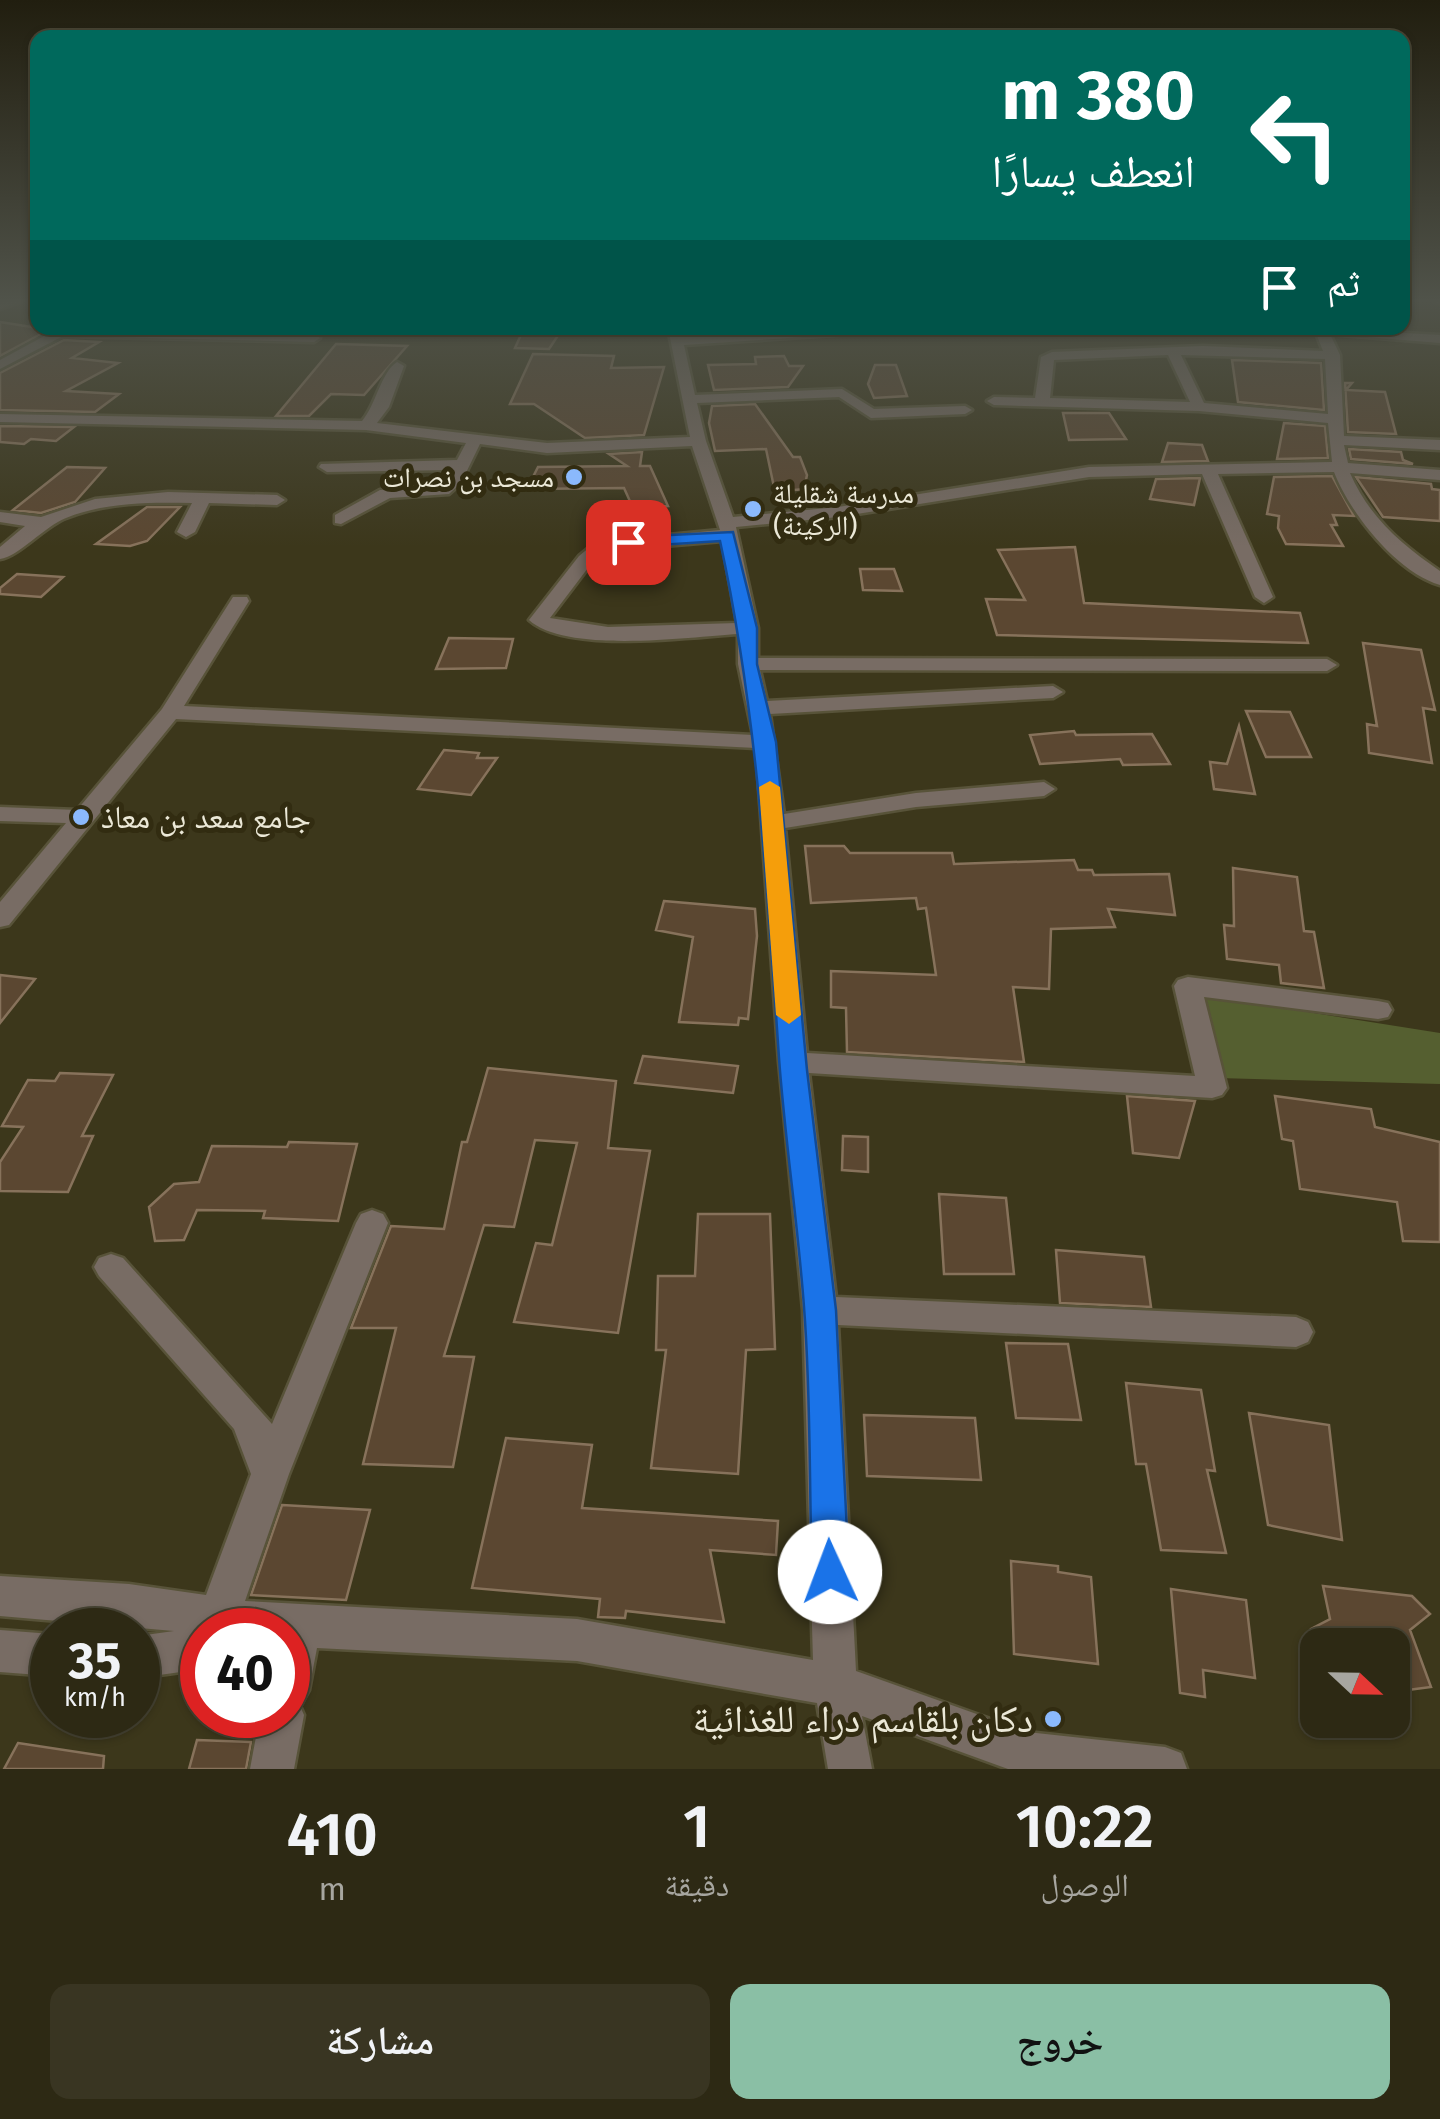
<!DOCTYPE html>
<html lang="ar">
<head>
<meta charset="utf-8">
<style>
	:root { --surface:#2d2914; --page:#393522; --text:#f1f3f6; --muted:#a7a6a0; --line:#484534; --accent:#8abfa5 }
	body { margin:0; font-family:"Fira Sans","Noto Naskh Arabic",sans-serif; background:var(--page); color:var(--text); direction:rtl; height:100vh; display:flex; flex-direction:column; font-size:38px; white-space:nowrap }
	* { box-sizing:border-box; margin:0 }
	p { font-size:32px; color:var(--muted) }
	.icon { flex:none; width:55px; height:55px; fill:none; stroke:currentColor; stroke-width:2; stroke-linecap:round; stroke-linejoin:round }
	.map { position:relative; height:1769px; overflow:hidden; direction:ltr }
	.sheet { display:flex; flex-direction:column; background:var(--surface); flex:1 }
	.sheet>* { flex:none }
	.top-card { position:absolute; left:30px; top:30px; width:1380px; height:305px; border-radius:20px; box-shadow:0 2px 8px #0004,0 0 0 2px var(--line); direction:rtl; background:#00695c; color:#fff; overflow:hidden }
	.needle { width:65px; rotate:112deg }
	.controls { position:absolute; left:1300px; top:1628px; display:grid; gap:20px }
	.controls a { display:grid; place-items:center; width:110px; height:110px; border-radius:20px; background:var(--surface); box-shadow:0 2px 8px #0004,0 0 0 2px var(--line); font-size:50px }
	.speed { position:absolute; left:30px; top:1608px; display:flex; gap:20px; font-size:50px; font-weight:700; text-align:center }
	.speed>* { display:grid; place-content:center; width:130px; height:130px; border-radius:50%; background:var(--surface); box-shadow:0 2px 8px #0004,0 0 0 2px var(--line); line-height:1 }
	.speed small { font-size:25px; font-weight:400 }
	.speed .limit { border:15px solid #d22; background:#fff; color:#111 }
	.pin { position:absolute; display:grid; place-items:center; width:85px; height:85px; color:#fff; margin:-42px; border-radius:20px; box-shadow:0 5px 15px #0006 }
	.me { position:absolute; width:110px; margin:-55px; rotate:358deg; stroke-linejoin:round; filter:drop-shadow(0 0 8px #0008) }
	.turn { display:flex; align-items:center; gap:35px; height:210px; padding:0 50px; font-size:45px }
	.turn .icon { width:130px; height:130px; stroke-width:2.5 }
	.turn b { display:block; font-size:70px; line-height:85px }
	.then { display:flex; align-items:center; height:95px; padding:0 50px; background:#0003; gap:20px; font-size:38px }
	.eta { display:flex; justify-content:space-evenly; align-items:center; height:170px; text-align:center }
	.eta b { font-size:60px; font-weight:600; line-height:70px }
	.cta { display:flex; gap:20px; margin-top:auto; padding:20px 50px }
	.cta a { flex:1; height:115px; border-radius:20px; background:var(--accent); color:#111; font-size:40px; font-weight:600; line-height:115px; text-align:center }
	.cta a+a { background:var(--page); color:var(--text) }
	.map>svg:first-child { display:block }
	.green { fill:#555f30 }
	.building { fill:#5b4731; stroke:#87725b; stroke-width:2.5 }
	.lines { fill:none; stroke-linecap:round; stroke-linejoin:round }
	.minor-casing { stroke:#585339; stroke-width:5 }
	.minor { fill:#786c64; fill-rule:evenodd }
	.route { fill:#1a73e8; stroke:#114b97; stroke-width:2.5 }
	.slow { fill:#f59e0b }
	.poi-dot { fill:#8bb9fc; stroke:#322c11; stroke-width:4 }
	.labels { text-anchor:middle; stroke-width:10; stroke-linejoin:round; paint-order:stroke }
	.far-poi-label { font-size:28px; fill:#ebe8d7; stroke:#322c11; text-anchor:end }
	.poi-label { font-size:32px; fill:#ebe8d7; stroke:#322c11; text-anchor:start }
	.near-poi-label { font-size:38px; fill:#ebe8d7; stroke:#322c11; text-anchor:end }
</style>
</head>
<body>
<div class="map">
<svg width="1440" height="1769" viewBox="0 0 1440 1769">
	<rect width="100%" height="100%" fill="#3c371b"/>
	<!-- green -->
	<path class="green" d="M1200,995L1440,1033V1084L1218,1078Z"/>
	<!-- building -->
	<path class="building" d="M0,322L38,328H52L0,356Z
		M524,328H563L549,349L515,348Z
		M64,340L99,342L72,358L118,363L66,391L119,394L95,412L0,410V373Z
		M336,344L407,346L364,395L331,394L309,416H276Z
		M533,354L614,356L611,368L664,367L644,435L585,438L534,404H510Z
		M784,356L789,366H803L788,387L714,390L708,365L756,364L755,357Z
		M1232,360L1321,363L1324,410L1238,402Z
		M875,365H896L907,396L874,398L868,384Z
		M1345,383H1352L1346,390L1385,392L1396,434L1348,432Z
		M755,404L793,457H800L807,475L804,489L775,492L766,449L715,451L709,423L712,406Z
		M1063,413H1109L1126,439L1069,440Z
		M1284,423L1325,426L1328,458L1277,459Z
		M0,426L74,427L56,441L31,439L24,444L0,442Z
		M1168,443L1202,445L1208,461L1162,462Z
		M1349,449L1401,452L1403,460L1413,464L1351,459Z
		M642,452L640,466H650L668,506L633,508L624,488L527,489L538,467L627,466L609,454Z
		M67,467L105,468L75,502L41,513L13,510Z
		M1332,476L1354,516L1333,515L1337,525H1331L1343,546L1286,544L1278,528L1279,516L1267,514L1274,477Z
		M1356,477L1431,484L1432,489L1440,490V521L1383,517Z
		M1200,478L1194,505L1150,499L1156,479Z
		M147,507H180L147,541L130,546L96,544Z
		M1075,547L1084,603L1300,613L1308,643L997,635L986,599L1025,600L998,550Z
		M860,569H894L902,591L863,590Z
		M17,574L63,577L41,597L0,594V588Z
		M449,638L513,639L506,668L436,669Z
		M1363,643L1421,650L1435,710L1423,708L1432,763L1369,753L1367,724L1377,726Z
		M1246,711L1290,712L1311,757H1266Z
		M1239,726L1255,794L1214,789L1210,762L1227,764Z
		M1074,731L1076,735L1152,734L1170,764L1123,765L1120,759L1040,764L1030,735Z
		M444,750L479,753L477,758H497L471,795L418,789Z
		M805,846H844L850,853H952L954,864L1074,860L1078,870H1092L1094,875L1169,874L1175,915L1108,909L1115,927L1051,929L1049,989L1013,987L1024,1062L847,1052L846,1008L831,1007V971L936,975L926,908L918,909L916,898L811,903Z
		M1233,868L1297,877L1304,931L1314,932L1324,988L1281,983L1279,965L1227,959L1224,925L1234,926Z
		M664,901L755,909L757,936L748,1019L739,1018L738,1025L679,1022L693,937L656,930Z
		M0,975L35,979L0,1023Z
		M643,1056L738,1066L733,1093L635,1083Z
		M488,1068L616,1081L608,1148L650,1151L618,1333L514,1322L536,1243L552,1245L577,1143L535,1140L514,1227L484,1225L444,1356L474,1357L453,1467L363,1464L396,1328H351L391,1226L444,1229L462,1142H467Z
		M60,1073L113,1075L82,1136H93L68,1192L0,1191V1162L23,1127L2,1126L28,1080L55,1081Z
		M1127,1096L1195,1101L1179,1158L1133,1153Z
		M1275,1096L1371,1109L1375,1127L1440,1142V1242L1403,1241L1397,1202L1300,1189L1293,1141L1282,1139Z
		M843,1136L868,1137V1172L842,1170Z
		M289,1142L357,1144L338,1221L263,1218L265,1211L197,1210L184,1240L155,1241L149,1207L174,1184L199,1182L212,1146L287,1147Z
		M939,1194L1006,1198L1014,1274H944Z
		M698,1214H770L775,1349L746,1350L738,1474L651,1468L666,1350H656L658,1276H695Z
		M1056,1250L1144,1257L1151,1307L1060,1303Z
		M1006,1343L1068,1344L1081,1420L1016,1418Z
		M1126,1383L1201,1390L1215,1471L1207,1470L1226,1553L1161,1550L1146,1464H1136Z
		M1249,1413L1329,1425L1342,1540L1268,1525Z
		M864,1415L975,1418L981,1480L867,1476Z
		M506,1438L592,1445L582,1508L778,1521L776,1555L710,1550L724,1622L626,1611L625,1618L598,1617L600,1599L472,1588Z
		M282,1505L370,1510L346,1600L251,1595Z
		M1011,1561L1058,1566V1572L1091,1577L1098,1664L1014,1654Z
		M1323,1586L1412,1596L1430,1614L1410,1630L1431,1687L1392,1692V1645H1313L1311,1629L1330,1619Z
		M1171,1589L1246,1600L1255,1678L1203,1670L1205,1697L1180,1693Z
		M197,1740L251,1742L246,1769H189Z
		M18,1743L104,1756L103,1769H4Z"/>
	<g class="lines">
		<!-- minor casing -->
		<g class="minor-casing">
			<path id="minor" d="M22,299L20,302L0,309V301Z
				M1433,299H1440V303L1435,302Z
				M59,328L314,334L320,338L314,342L63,336L0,369V360Z
				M668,328H680L682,337L884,328L878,332L684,345L695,395L842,389L874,409L965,406L972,410L965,414L871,418L839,397L697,403L706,441L733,517L838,507L1089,467L1332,462L1328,423L1199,411L994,405L987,401L994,397L1035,398L1041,357L1052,352L1203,346L1323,351L1314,328L1440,335V343L1330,334L1340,355L1344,436L1440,440V450L1344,445L1348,463L1440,470V480L1350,473C1369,517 1401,544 1440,571V585C1396,572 1350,513 1334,472L1218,474L1273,597L1264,603L1255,597L1202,474L1089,477L838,517L736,527L758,628V658L1327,659L1337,665L1327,671L760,670L767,701L1053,686L1063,692L1053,698L770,714L784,814L916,793L1044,782L1055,789L1044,796L916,807L785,828L807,1053L1195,1076L1174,986L1178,980L1188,977L1378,1001L1388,1003L1392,1010L1388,1017L1378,1019L1204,997L1227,1088L1222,1095L1212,1098L809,1073L836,1297L1296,1317L1308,1322L1313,1332L1308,1342L1296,1347L838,1325L856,1671L1027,1732L1165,1747L1181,1753L1187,1769H1008L862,1716L872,1769H828L817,1703L577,1661L317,1648L309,1690L300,1706L304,1715L294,1769H250L260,1715H288V1630H202V1669L138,1678V1636L174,1631L0,1616V1576L129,1584L206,1595L251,1474L234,1429L99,1276L94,1267L99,1258L111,1254L123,1258L272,1424L356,1223L361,1214L372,1210L383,1214L388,1223L289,1474L245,1601L577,1619L813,1660L803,1310L779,1062L756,748L176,719L9,925L0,927V902L66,823L0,821V807L77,810L162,709L233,597H247L249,601L184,706L753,735L738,664V634C690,637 566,654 529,620L579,556L596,542L720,530L692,446L547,453L480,444L461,483L449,494L390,498L341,524L335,523V515L380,490L439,486L452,470L327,472L319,467L321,464L457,460L466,443L366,430L0,422V414L362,421C376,405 381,372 397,362L404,366L389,407L377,423L547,443L690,437ZM1168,355L1190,402L1050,398L1054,360ZM1181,355L1325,359L1328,414L1204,403ZM722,541L737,623L608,627L550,618L591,564L607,551Z
				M168,492L277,495L285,500L277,505L209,503L195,532L186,537L177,532L192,503C151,502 105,502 66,518C45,526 18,557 0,559V547L25,526L0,522V512L41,517L95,499Z
				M0,1630L52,1634V1676L0,1672Z"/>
		</g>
		<!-- minor -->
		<use href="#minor" class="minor"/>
	</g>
	<!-- sky -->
	<linearGradient id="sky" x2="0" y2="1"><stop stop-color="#211e0f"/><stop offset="0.55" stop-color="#50534a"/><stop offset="1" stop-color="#50534a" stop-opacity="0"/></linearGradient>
	<rect width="1440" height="547" fill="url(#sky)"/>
	<!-- route -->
	<path class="route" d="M733,532L757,628V664L776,742L807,1070L836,1310L849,1572L843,1584L830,1590L817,1584L812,1572C809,1484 811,1395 804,1307C798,1224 785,1141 779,1058C767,884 757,711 720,541L628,547L620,542L628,537Z"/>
	<!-- slow -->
	<path class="slow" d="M770,781L780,787L801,1015L789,1024L776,1015L759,787Z"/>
	<!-- markers -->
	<g class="poi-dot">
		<circle cx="574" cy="477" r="10"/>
		<circle cx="753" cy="509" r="10"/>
		<circle cx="81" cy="817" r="10"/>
		<circle cx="1053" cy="1719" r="10"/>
	</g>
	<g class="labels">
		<!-- far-poi labels -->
		<g class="far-poi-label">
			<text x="554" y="487">مسجد بن نصرات</text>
			<text x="773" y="503" text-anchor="start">مدرسة شقليلة<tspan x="773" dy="32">(الركينة)</tspan></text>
		</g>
		<!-- poi labels -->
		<g class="poi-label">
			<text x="101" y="828">جامع سعد بن معاذ</text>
		</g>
		<!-- near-poi labels -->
		<g class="near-poi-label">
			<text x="1033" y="1732">دكان بلقاسم دراء للغذائية</text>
		</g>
	</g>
</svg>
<div class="controls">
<a><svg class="needle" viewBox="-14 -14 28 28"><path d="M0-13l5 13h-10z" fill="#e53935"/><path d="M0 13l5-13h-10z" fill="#a7a6a0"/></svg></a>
</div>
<div class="speed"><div>35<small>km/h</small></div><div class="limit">40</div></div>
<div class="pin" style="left:628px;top:542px;background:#d93025"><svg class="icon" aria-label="arrive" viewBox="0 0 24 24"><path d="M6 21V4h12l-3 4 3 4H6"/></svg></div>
<svg class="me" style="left:830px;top:1572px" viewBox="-20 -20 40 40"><circle r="19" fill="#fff"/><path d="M0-13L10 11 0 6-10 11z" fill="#1a73e8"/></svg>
<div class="top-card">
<div class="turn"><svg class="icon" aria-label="left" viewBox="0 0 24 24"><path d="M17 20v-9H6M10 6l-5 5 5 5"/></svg><div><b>380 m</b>انعطف يسارًا</div></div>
<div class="then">ثم<svg class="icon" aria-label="arrive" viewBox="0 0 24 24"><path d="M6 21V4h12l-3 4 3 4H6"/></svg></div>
</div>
</div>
<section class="sheet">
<div class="eta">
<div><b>10:22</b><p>الوصول</p></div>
<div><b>1</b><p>دقيقة</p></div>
<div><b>410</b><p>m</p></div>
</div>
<div class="cta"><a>خروج</a><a>مشاركة</a></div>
</section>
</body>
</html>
